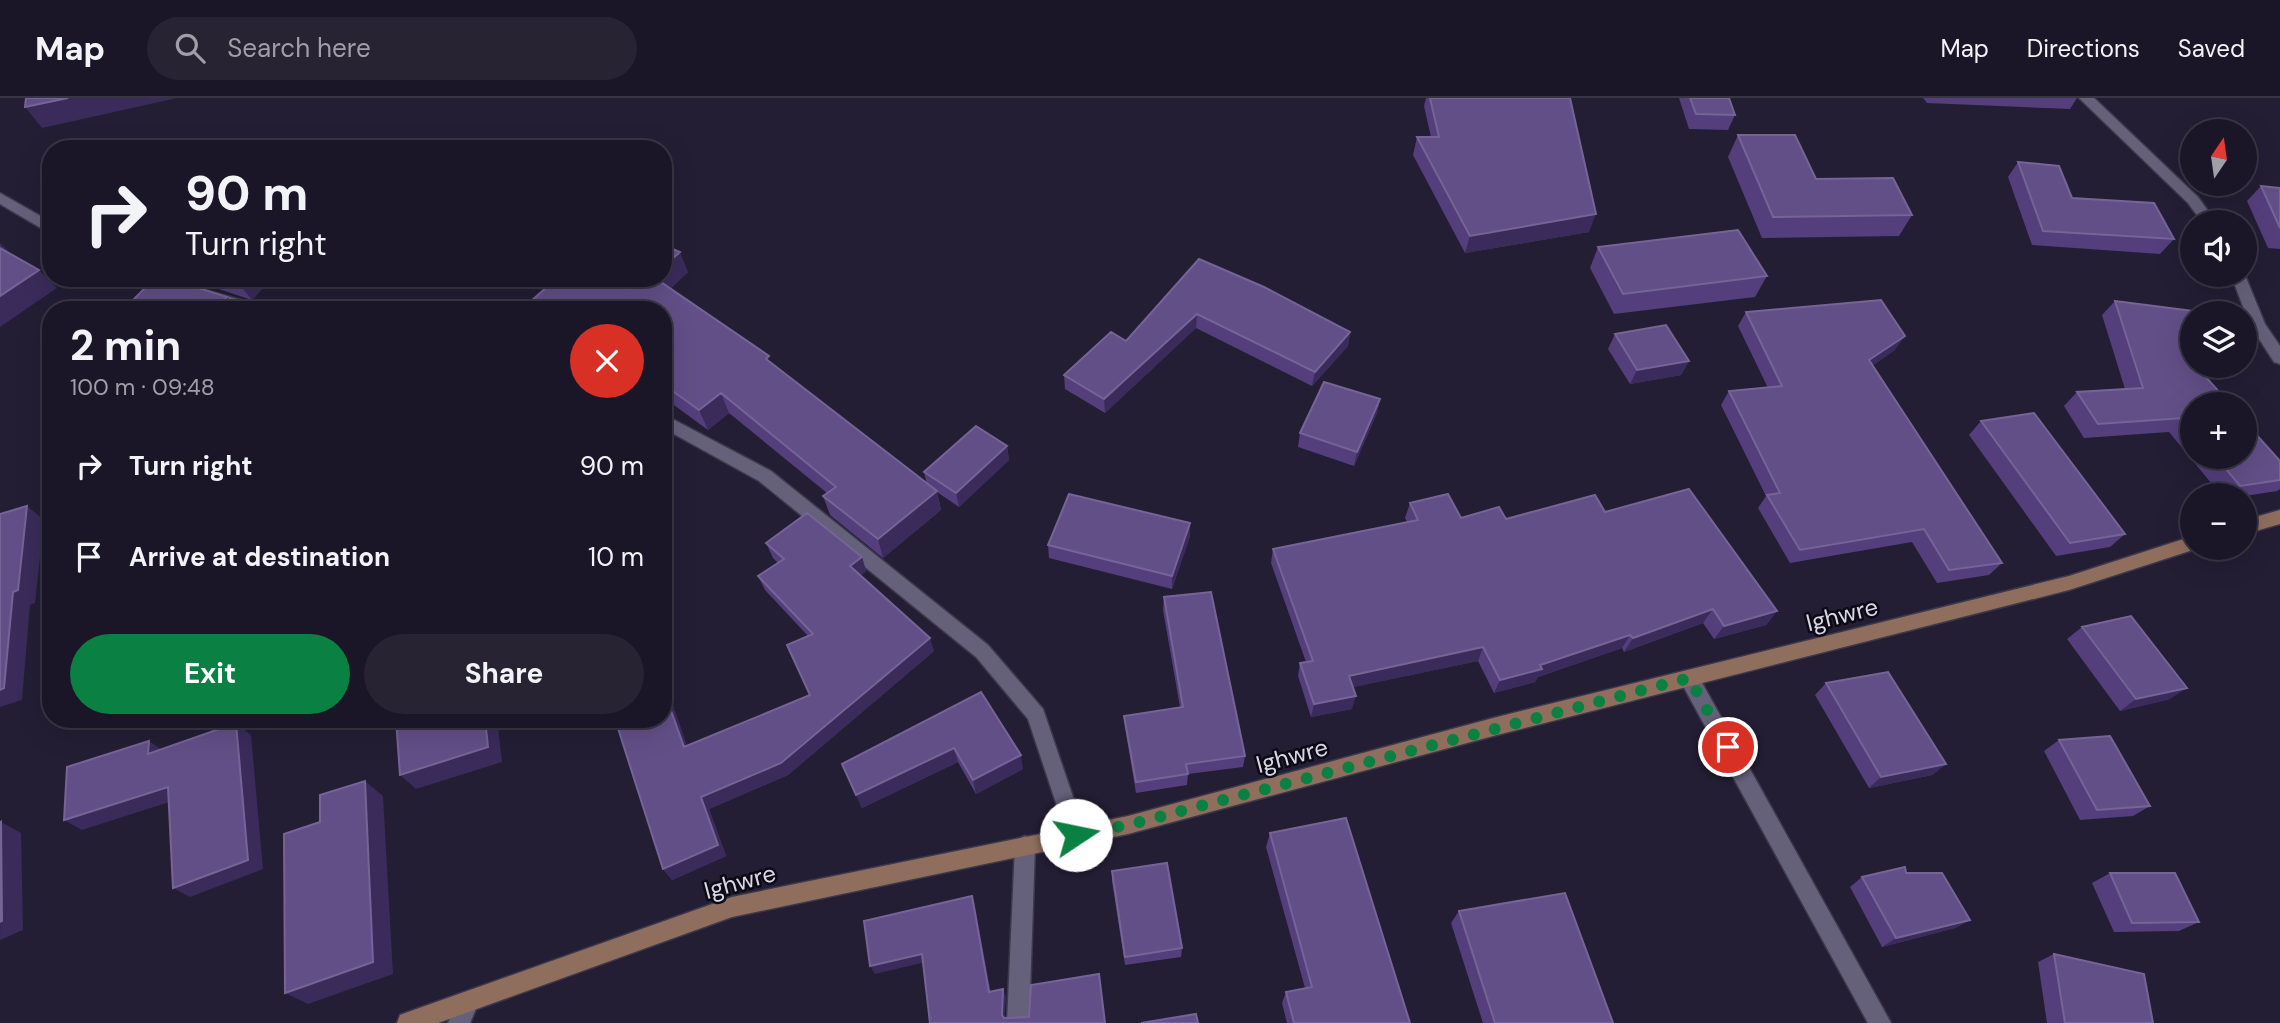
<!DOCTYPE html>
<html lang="en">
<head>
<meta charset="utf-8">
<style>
	:root { --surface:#1a1627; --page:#272333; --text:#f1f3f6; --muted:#9f9fa7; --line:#383544; --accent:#0b8043 }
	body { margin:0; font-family:"DM Sans",sans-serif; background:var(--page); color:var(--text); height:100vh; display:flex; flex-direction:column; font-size:26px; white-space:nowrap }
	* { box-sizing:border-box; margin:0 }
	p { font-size:23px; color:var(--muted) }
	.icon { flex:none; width:38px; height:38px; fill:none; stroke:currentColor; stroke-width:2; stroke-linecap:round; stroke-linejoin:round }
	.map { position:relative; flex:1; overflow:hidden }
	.panel { position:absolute; left:42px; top:203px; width:630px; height:427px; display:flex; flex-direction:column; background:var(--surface); border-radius:28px; box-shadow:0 7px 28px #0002,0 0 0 2px var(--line) }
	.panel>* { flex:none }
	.top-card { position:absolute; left:42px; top:42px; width:630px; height:147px; border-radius:28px; box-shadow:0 7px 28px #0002,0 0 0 2px var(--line); background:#1a1627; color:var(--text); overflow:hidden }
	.needle { width:46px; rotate:13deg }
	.controls { position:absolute; left:2180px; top:21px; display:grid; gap:14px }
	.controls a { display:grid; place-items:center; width:77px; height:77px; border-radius:50%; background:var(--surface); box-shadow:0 7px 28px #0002,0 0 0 2px var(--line); font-size:35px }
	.pin { position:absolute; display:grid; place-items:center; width:60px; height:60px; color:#fff; margin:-30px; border:4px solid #fff; border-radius:50%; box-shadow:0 2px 7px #0007 }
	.me { position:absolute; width:77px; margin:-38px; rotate:79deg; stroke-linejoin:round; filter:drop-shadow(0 0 5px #0008) }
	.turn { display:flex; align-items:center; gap:24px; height:147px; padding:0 28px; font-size:32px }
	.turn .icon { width:91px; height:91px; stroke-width:2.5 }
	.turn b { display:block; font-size:49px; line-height:60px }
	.round { display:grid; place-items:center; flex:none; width:74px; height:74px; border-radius:37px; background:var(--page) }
	.overview { display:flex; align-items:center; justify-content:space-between; height:119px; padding:0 28px }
	h1 { font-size:42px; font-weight:700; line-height:52px }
	.button { display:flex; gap:14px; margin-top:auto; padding:14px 28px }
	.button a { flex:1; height:80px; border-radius:42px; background:var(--accent); color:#fff; font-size:28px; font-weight:700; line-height:80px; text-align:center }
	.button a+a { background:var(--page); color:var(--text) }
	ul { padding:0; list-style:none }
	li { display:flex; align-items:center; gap:21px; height:91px; padding:0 28px }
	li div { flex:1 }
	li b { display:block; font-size:26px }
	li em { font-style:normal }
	header { display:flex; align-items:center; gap:42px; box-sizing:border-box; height:98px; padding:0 35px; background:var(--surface); border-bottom:2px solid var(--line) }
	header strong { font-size:33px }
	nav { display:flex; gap:38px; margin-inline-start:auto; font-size:24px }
	.search { width:490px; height:63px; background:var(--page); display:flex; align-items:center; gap:18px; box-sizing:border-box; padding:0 24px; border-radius:38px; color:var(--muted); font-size:26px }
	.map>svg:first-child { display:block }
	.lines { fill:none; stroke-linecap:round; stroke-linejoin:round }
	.street-casing { stroke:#3d394c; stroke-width:3 }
	.secondary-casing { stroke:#3d394c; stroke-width:3 }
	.street { fill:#65617b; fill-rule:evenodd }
	.secondary { fill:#906e5e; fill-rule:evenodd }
	.wall { fill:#543e7c }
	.shaded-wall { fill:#3a2b5a }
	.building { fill:#624f87; stroke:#756496; stroke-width:2 }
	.route { stroke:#0b8043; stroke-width:12; stroke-dasharray:0 21.6 }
	.labels { text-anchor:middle; stroke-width:5; stroke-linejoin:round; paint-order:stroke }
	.street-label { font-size:24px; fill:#d9d7e6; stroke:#0c0a14 }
</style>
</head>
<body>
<header>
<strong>Map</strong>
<div class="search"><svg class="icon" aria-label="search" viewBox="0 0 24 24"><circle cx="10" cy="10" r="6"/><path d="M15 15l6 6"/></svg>Search here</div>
<nav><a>Map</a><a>Directions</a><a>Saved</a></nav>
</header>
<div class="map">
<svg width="2280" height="925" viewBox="0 0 2280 925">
	<rect width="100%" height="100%" fill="#231e34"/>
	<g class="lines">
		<!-- street casing -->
		<g class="street-casing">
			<path id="street" d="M2079,0H2094L2198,99L2216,124H2202L2188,105Z
				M0,95L51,124V136L0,106Z
				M2231,177H2245L2265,226L2280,248V266L2274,264L2250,227Z
				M208,193L263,208L265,212H238L203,202L200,198Z
				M663,316L771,373L988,547L1043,611L1086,737L1083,744L1076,747L1069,744L1028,621L976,559L759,383L663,330Z
				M1689,572L1696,574L1891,925H1868L1682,586L1680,580L1682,574Z
				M1025,738L1032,741L1035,748L1029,925H1007L1015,748L1018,741Z
				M468,893L476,896L479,904L470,925H448L460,896Z"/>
		</g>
		<!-- secondary casing -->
		<g class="secondary-casing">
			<path id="secondary" d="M2280,412V426L2245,436V422Z
				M2193,438V450H2199L2069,492L1497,637L1128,736L732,819L438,925H397L400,917L408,914L732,799L1128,718L1497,619L2069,478Z"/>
		</g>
		<!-- street -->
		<use href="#street" class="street"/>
		<!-- secondary -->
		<use href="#secondary" class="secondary"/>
	</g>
	<!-- wall -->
	<path class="wall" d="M1426,0H1430L1589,134L1465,155L1413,57L1417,39H1431L1424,8Z
		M1679,0H1729L1735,17L1728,32L1689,31Z
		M1923,0H2077L2070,11L1927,5Z
		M1738,37L1816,81L1912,117L1899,138L1762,140L1728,59Z
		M2018,64L2072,100L2174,141L2160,156L2032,147L2008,79Z
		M2261,88L2280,90V151L2268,150L2247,103Z
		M1598,149L1767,178L1755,199L1614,216L1590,170Z
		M1199,161L1350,234L1348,248L1312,288L1196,230L1105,315L1065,291L1064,277L1126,243Z
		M688,174L670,191L771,265L927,386L924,374L1007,348L1009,362L959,409L937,394L941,412L883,460L830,417L823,398L827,395L729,315L708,332L663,299V212H521Z
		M185,180H272L252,202Z
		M2115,203L2193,215V268H2227L2218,276L2201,274L2193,306V359H2245L2280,363V391L2277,393L2245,398L2221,397L2169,334L2084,340L2064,308L2077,294L2125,291L2102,217Z
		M1746,214L1895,252L1873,267L2002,465L1989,477L1937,485L1912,444L1790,465L1758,410L1766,398L1721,307L1729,293L1768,290L1738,228Z
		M1615,236L1689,263L1681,277L1630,286L1608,251Z
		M1380,301L1377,315L1354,368L1298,349L1300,335Z
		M1981,323L2125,436L2110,449L2056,458L1969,337Z
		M1410,405L1461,420L1506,421L1605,414L1777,513L1766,527L1714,541L1703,525L1624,554L1622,550L1538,579L1535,584L1494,595L1478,563L1353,589L1352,611L1311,619L1298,578L1300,565L1306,564L1271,465L1273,451L1408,425L1405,420Z
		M1190,425V438L1172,491L1049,460L1048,447Z
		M766,445L862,459L866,473L860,478L934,553L788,677L709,711L726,758L672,782L663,771L687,648L810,597L808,538L765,492L758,478L778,465L773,460Z
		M1164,499L1245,658L1243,669L1188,676L1187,687L1136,695L1125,629L1124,618L1180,609L1163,512Z
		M2082,529L2170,601L2120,613L2067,541Z
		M1826,585L1946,666L1932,677L1869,690L1815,597Z
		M981,594L1023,671L976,696L958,664L862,710L842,666Z
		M2059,642L2150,708L2133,718L2080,722L2044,653Z
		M1270,735L1410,925H1287L1282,905L1286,894L1305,890L1266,749Z
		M1112,773L1182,850L1181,859L1125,867L1112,783Z
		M1906,775L1970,822L1955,830L1882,849L1850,789L1862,779Z
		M2110,775L2199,824L2179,833L2114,834L2092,785Z
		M1459,813L1613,925H1483L1451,825Z
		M2054,856L2153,925H2047L2038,864Z"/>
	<!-- shaded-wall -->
	<path class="shaded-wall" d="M68,0H177L42,30L25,9Z
		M1596,116L1589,134L1465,155L1470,138Z
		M0,145L9,154L0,157Z
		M680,154L688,174L661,199L653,180H663V169Z
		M39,172L57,190L0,229V198Z
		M236,180H272L252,202L235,181Z
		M227,199L237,212H216L215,211Z
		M1197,216L1196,230L1105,315L1104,301Z
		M1350,234L1348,248L1312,288L1315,274Z
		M1905,238L1895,252L1860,276L1869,262Z
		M1689,263L1681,277L1630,286L1637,272Z
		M721,295L729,315L708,332L699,312Z
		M1380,301L1377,315L1354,368L1357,354Z
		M1007,348L1009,362L959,409L956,395Z
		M937,393L941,412L883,460L878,441Z
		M27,408L44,422L35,505L30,507L22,602L0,609V592L13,494Z
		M1190,425V438L1172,491V478Z
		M862,459L866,473L855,483L850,468Z
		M1713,511L1703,525L1624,554L1633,540Z
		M1777,513L1766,527L1714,541L1724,528Z
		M1630,537L1622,550L1538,579L1535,584L1494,595L1500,582Z
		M930,540L934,553L788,677L709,711L726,758L672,782L663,771L701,699Z
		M1483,549L1478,563L1345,591L1349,578Z
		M663,578L692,662L684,649L663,590Z
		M2187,590L2170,601L2120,613L2136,601Z
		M1356,598L1352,611L1311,619L1314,606Z
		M485,621H497L502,664L416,691L400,677Z
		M236,625L251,637L263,771L190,799L173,790Z
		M149,643L165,654L148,656Z
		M954,650L958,664L862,710L856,697Z
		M1021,657L1023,671L976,696L973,682Z
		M1946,666L1932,677L1869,690L1881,679Z
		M365,683L383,698L393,876L308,906L285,895Z
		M168,689L185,699L82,732L64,722Z
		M1,724L21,735L23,832L0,842Z
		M972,798L975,808L992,901L989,894Z
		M1970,822L1955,830L1882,849L1896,840Z
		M922,856L926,864L875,876L870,868Z
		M1003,891L1006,899L1004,925L1002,917Z"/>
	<!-- building -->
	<path class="building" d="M26,0H68L25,9Z
		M1430,0H1570L1596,116L1470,138L1417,39H1439Z
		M1690,0H1729L1735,17L1696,16Z
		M1738,37H1795L1816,81L1893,80L1912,117L1773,119Z
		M2018,64L2059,68L2072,100L2154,105L2174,141L2043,133Z
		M2261,88L2280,90V130Z
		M1738,132L1767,178L1623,196L1598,149Z
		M663,147L680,154L663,169Z
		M0,150L39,172L0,198Z
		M1199,161L1264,189L1350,234L1315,274L1197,216L1104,301L1064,277L1111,234L1126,243Z
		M155,180H167L227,199L215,211L218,212H123Z
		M557,180H655L769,258L766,261L937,393L878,441L823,398L836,389L721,295L699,312L663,286V212H521Z
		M1881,202L1905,238L1869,262L2002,465L1949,472L1924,431L1800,452L1767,397L1780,395L1729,293L1782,288L1746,214Z
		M2115,203L2209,215H2193V256L2185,255L2193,264V268H2196L2230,306H2193V331L2184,320L2098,326L2077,294L2143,290Z
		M1666,227L1689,263L1637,272L1615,236Z
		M1324,284L1380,301L1357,354L1300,335Z
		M2034,315L2125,436L2070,445L1981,323Z
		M2245,324L2280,363V382L2240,388L2216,359H2245Z
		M976,328L1007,348L956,395L924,374Z
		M1689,391L1777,513L1724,528L1713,511L1633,540L1630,537L1540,567L1542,571L1500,582L1483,549L1349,578L1356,598L1314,606L1300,565L1313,563L1273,451L1418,422L1410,405L1448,396L1461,420L1499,409L1506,421L1595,397L1605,414Z
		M1069,396L1190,425L1172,478L1048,447Z
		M27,408L18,492L13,494L4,590L0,592V416Z
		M807,415L862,459L850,468L930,540L781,665L701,699L718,747L663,771L615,621H663V590L684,649L810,597L787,547L813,536L758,478L784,461L766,445Z
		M1211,494L1245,658L1186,666L1188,676L1136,684L1124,618L1183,609L1164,499Z
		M2131,518L2187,590L2136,601L2082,529Z
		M1888,574L1946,666L1881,679L1826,585Z
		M981,594L1021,657L973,682L954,650L856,697L842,666Z
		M396,621H485L488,649L400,677Z
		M236,625L248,762L173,790L168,689L64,722L67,669L149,643L148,656Z
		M2110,638L2150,708L2097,712L2059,642Z
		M365,683L373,864L285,895L284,736L320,724V697Z
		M1346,720L1410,925H1294L1286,894L1312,889L1270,735Z
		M1,724L2,823L0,824V725Z
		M1167,765L1182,850L1125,859L1112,773Z
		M1905,769L1906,775H1942L1970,822L1896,840L1862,779Z
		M2110,775H2175L2199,824L2132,825Z
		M1565,795L1613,925H1495L1459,813Z
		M972,798L989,894L1003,891L1002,917L1004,920L1029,919L1031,887L1099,876L1105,925H930L922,856L870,868L864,823Z
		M2054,856L2144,876L2153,925H2065Z
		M1196,916L1198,925H1141Z"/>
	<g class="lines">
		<!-- route -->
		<path class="route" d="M1076,737L1128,727L1689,580L1728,649"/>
	</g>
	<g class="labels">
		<!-- street labels -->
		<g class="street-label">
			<text transform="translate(1842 517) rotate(-14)" y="8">Ighwre</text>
			<text transform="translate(1292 658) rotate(-15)" y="8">Ighwre</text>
			<text transform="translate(740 784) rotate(-15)" y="8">Ighwre</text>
		</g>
	</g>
</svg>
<div class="controls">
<a><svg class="needle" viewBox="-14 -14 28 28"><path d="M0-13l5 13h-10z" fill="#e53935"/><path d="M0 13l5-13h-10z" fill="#9f9fa7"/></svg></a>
<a><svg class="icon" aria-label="sound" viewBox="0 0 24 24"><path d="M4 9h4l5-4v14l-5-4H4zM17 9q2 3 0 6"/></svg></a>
<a><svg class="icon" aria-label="layers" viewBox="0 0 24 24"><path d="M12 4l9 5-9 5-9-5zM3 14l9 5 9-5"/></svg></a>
<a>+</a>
<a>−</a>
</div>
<div class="pin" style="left:1728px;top:649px;background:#d93025"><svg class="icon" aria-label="arrive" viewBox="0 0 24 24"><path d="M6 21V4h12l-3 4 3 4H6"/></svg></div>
<svg class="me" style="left:1076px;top:737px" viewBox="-20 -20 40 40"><circle r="19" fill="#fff"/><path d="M0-13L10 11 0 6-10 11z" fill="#0b8043"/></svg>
<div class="top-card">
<div class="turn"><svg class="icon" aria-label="right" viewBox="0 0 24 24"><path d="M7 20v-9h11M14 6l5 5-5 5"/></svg><div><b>90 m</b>Turn right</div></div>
</div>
<section class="panel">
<div class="overview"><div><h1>2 min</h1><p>100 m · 09:48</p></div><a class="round" style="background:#d93025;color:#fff"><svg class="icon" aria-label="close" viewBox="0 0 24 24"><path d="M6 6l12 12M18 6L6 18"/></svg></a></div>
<ul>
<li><svg class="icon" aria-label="right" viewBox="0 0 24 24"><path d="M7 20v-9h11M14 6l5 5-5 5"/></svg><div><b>Turn right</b></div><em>90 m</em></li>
<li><svg class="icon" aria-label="arrive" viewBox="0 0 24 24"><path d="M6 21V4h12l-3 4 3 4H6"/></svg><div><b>Arrive at destination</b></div><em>10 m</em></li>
</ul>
<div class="button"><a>Exit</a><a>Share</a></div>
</section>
</div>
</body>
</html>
